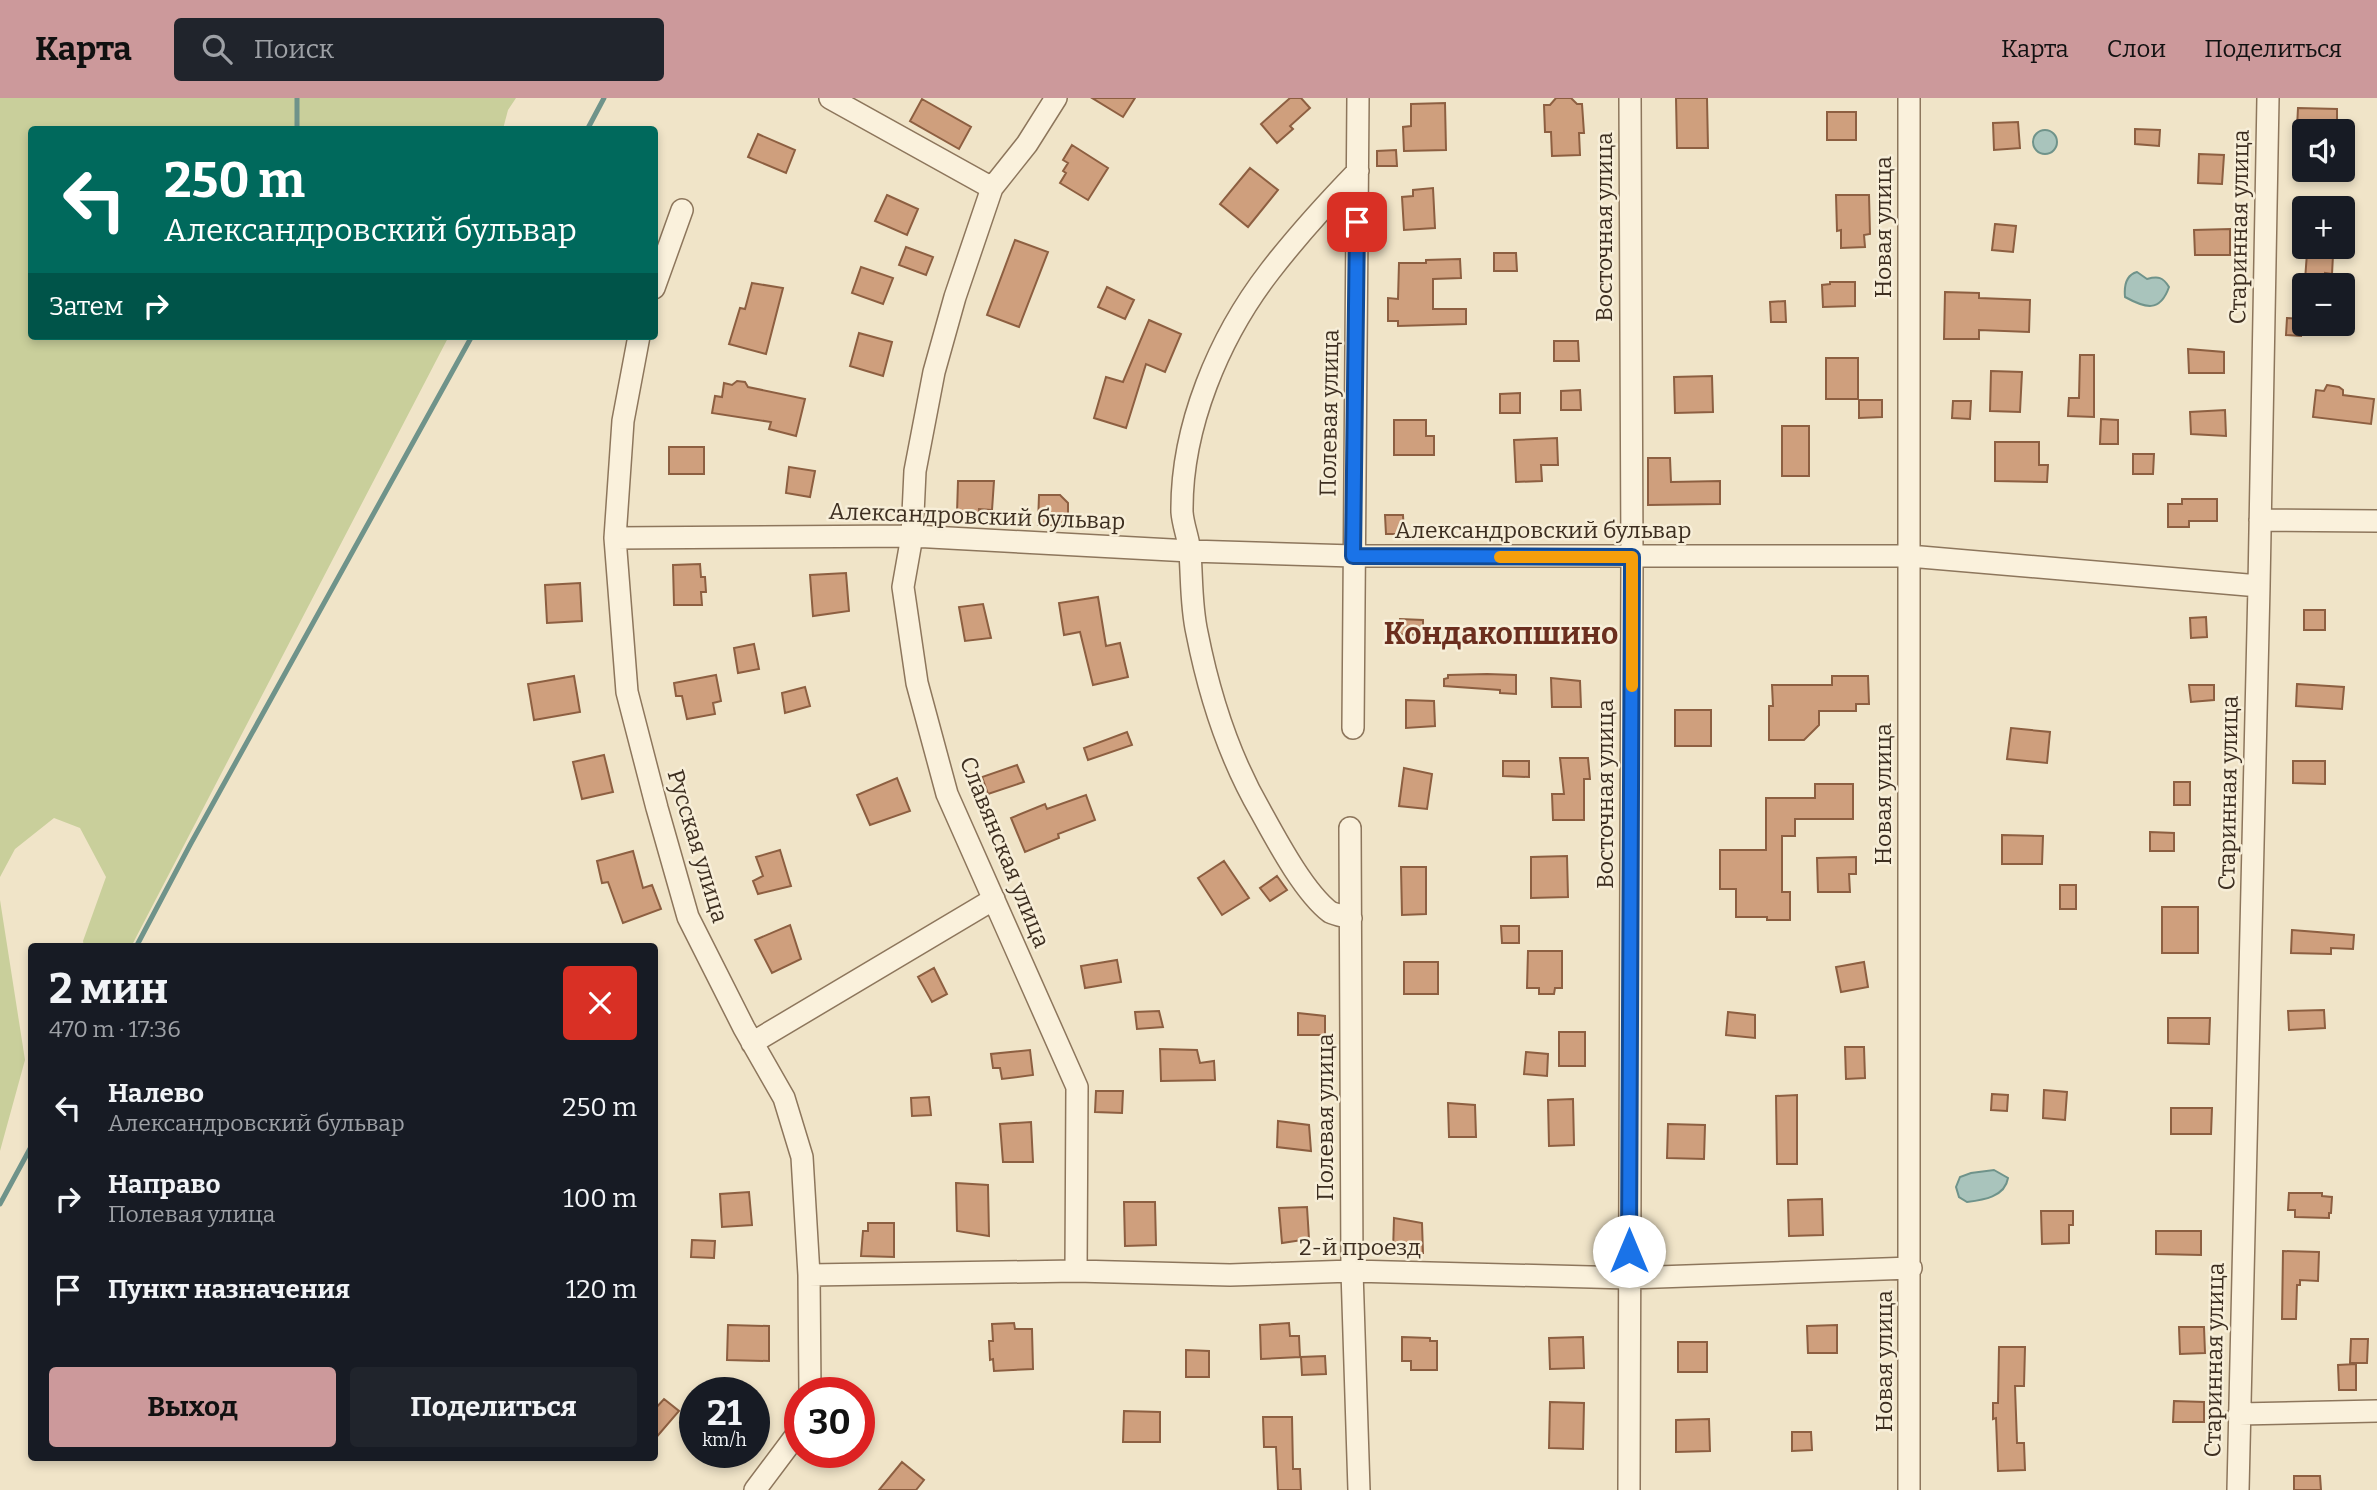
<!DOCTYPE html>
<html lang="ru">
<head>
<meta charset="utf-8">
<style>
	:root { --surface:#171b24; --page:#20242c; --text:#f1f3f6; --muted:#9ea1a6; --accent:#cc999b }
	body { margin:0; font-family:Bitter,serif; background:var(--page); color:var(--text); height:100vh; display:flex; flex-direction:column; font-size:26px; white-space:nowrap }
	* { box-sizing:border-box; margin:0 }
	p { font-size:23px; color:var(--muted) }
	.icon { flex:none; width:38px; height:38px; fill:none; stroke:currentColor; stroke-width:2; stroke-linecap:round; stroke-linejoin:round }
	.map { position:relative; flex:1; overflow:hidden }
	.drawer { position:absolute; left:28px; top:845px; width:630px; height:518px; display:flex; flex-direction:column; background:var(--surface); border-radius:7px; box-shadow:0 4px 10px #0003 }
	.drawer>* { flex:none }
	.banner { position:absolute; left:28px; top:28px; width:630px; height:214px; border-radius:7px; box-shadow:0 4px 10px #0003; background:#00695c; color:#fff; overflow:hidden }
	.controls { position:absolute; left:2292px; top:21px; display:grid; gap:14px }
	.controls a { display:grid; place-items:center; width:63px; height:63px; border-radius:7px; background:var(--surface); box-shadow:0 4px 10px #0003; font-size:35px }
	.speed { position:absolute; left:679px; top:1279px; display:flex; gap:14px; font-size:35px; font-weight:700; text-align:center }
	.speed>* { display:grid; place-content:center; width:91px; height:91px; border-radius:50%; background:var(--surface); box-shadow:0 4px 10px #0003; line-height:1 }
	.speed small { font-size:18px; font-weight:400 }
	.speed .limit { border:10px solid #d22; background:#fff; color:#111 }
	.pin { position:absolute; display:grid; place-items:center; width:60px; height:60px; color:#fff; margin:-30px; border-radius:14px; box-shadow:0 4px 10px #0006 }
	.me { position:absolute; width:77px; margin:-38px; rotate:0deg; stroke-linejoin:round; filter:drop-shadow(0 0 5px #0008) }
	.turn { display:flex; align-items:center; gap:24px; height:147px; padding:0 21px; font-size:32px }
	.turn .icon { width:91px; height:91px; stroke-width:2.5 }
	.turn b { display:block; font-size:49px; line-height:60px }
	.then { display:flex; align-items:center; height:66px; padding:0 21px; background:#0003; gap:14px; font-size:26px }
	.round { display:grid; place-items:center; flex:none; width:74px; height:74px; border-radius:7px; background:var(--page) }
	.summary { display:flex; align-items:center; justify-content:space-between; height:119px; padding:0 21px }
	h1 { font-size:42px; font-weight:700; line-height:52px }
	.action { display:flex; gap:14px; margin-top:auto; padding:14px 21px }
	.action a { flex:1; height:80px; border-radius:7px; background:var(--accent); color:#111; font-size:28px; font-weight:700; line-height:80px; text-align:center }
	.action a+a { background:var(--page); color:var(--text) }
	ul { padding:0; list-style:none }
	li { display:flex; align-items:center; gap:21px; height:91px; padding:0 21px }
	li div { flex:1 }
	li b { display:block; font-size:26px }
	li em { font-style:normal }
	header { display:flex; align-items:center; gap:42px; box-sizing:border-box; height:98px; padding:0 35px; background:var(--accent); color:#111 }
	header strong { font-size:33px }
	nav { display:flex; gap:38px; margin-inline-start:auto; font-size:24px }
	.search { width:490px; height:63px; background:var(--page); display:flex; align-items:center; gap:18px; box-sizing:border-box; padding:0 24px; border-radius:7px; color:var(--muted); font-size:26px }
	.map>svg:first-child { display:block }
	.green { fill:#c9cf9b }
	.water { fill:#a9c4bc; stroke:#6f938a; stroke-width:2 }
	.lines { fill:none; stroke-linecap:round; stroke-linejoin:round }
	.stream { stroke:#6f938a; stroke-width:5 }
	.building { fill:#cf9f7d; stroke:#8d5f41; stroke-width:2 }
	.minor-casing { stroke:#8d765c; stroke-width:24 }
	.minor { stroke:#faf1dc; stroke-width:21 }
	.route-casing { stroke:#114b97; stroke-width:18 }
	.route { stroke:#1a73e8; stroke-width:12 }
	.slow { stroke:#f59e0b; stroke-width:12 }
	.labels { text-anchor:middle; stroke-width:5; stroke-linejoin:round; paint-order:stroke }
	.street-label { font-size:23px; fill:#3d2e20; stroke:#f7eed8 }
	.district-label { font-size:30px; font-weight:bold; fill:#6b2e1e; stroke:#f7eed8 }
</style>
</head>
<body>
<header>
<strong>Карта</strong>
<div class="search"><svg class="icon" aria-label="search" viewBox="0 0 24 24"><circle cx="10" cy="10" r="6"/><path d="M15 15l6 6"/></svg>Поиск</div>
<nav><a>Карта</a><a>Слои</a><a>Поделиться</a></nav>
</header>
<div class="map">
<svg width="2377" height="1392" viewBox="0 0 2377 1392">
	<rect width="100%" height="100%" fill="#f0e4c8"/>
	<!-- green -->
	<path class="green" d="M0,0H516L508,12L503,31L32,32V238H449L131,849H84L83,843L106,779L80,730L54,720L15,751L0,779Z
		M0,802L25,962L0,1053Z"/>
	<!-- water -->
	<path class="water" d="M2033 44a12 12 0 1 1 24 0a12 12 0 1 1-24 0Z
		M2137,174L2147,181C2158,178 2163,179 2169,189C2160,215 2145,210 2125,199C2124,188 2126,177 2137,174Z
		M1994,1072L2008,1080C2005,1099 1983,1102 1967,1104L1959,1099L1956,1089L1960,1079L1971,1075Z"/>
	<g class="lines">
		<!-- stream -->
		<path class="stream" d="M297,0V32
			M587,32L604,0
			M136,849L190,747L472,238
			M0,1106L32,1047"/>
	</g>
	<!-- building -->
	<path class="building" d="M1092,0H1135L1123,19Z
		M1290,0H1301L1310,10L1290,28L1293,31L1277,45L1261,26Z
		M1556,0H1571L1577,6H1582L1584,35H1579L1580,57L1552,58L1551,34H1545L1544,7H1550Z
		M1676,0H1707L1708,50H1677Z
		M922,1L971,29L959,51L910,23Z
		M1445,5L1446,52L1404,53L1403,29L1411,28V6Z
		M2298,10L2337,11V33H2311V30H2297Z
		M1827,14H1856V42H1827Z
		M2018,24L2020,50L1994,52L1993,25Z
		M2135,31L2160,32L2159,48L2135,46Z
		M758,36L795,52L786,75L748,59Z
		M1072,47L1108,70L1088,102L1060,85L1066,75L1063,73L1068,65L1063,62Z
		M1396,52L1397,68H1377V53Z
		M2199,56L2224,57L2222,86L2198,85Z
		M1250,70L1278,92L1248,129L1220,106Z
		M1433,90L1435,130L1404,132L1402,99L1413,98V92Z
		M887,97L918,111L907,137L875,123Z
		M1836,97H1869L1870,136L1864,137L1865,149L1841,150V132L1837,133Z
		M1995,126L2016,128L2013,154L1992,152Z
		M2230,131V157H2195L2194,132Z
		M1015,142L1048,154L1019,229L987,217Z
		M906,149L933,159L926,177L899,167Z
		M1494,155H1516L1517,173H1494Z
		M2307,155L2333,157L2332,176L2325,175L2324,184L2305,182Z
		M1460,161L1461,180L1433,181V211H1466V226L1398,228V223H1388V200L1398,201L1399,165H1426V162Z
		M861,169L893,180L883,206L852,195Z
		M1830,184H1855V208L1823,209L1822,187L1830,186Z
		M752,185L783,190L766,256L729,246L740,210L745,211Z
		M1107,189L1134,202L1125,221L1098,209Z
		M1945,194L1979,195V200L2030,202L2029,234L1979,232V241H1944Z
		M1785,203L1786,224H1771L1770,204Z
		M2287,220L2301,221V238L2286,237Z
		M1149,222L1181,236L1165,274L1146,266L1126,330L1094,320L1106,279L1123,284Z
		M859,235L892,244L883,278L850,268Z
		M1554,243H1578L1579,263H1554Z
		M2188,251L2224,254V275H2189Z
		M2080,257H2094V319L2068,318L2069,300H2079Z
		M1826,260H1858V301H1826Z
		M1991,273L2022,274L2020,314L1990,313Z
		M1712,278L1713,314L1675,315L1674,279Z
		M737,283L745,284L748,289L805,301L796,338L769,331L771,324L712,315L715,298L722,299L724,285L732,287Z
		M2327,287L2339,289L2343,292V297L2374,301L2371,326L2313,319L2316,292L2324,293Z
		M1580,292L1581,312H1561V293Z
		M1520,295V315H1500V296Z
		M1859,302H1882V319L1859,320Z
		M1953,303H1971L1970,321L1952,320Z
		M2225,312L2226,338L2191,336L2190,314Z
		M2101,321L2118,322V346H2100Z
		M1394,322H1426V338H1434V357H1394Z
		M1782,328H1809V378H1782Z
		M1557,340L1558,367H1541L1542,383L1516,384L1514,342Z
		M1995,344H2039V367H2048L2047,384L1995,383Z
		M669,349H704V376H669Z
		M2133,356H2154L2153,376H2133Z
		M1648,360H1670L1671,384L1720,383V406L1648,407Z
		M789,369L815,373L810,399L786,395Z
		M958,383H994L992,412L979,411V416L957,415Z
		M1039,397H1060L1068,405V427H1038Z
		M2182,401H2217V423H2189V429H2168V406H2182Z
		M1385,417H1403L1404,436H1386Z
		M700,466L701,479H705L706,494H701L702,507H674L673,467Z
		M846,475L849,513L813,518L810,477Z
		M580,485L582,523L547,525L545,487Z
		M1098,499L1106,548L1120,545L1128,579L1093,587L1080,534L1064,537L1059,505Z
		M983,506L991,540L965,543L959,509Z
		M2304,512H2325V532H2304Z
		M2206,519L2207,539L2191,540L2190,520Z
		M1400,521L1423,522V537L1400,536Z
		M754,546L759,571L738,575L734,550Z
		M1487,576L1516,577V596L1500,595V592L1444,588V581L1448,580V577Z
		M716,577L721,603L713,605L715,616L687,621L682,598H676L674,585Z
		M574,578L580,614L534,622L528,586Z
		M1832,578H1868L1869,606H1856V613H1819V627L1804,642H1769V608H1773L1772,587H1832Z
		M1551,580L1580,583L1581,609H1552Z
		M2297,586L2344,589L2342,611L2296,608Z
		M2189,587H2214V602L2191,604Z
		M805,589L810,608L785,615L782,595Z
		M1406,602L1434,603L1435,628L1406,630Z
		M1675,612H1711V648H1675Z
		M2011,630L2050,634L2047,665L2007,661Z
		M1127,634L1132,647L1088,662L1084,650Z
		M604,657L613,694L582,701L573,664Z
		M1560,660H1588L1590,681H1584V722H1553L1552,696H1564Z
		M1503,663H1529V679L1503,678Z
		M2293,663H2325V686L2293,685Z
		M1017,667L1024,684L988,696L982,679Z
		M1404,670L1432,676L1427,711L1399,708Z
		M897,680L910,713L870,727L857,697Z
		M2174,684H2190V707H2174Z
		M1815,686H1853V721H1795V738H1782V794H1790V822H1767V819H1736V791H1720V752H1766V700H1815Z
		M1086,697L1095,722L1058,736L1059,740L1025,754L1011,720L1045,706L1047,711Z
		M2150,734L2174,735V753H2150Z
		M2002,737L2043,738L2042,766H2002Z
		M780,752L791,788L758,796L753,783L763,778L756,759Z
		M633,753L643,790L652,787L661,811L623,825L608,784L602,785L597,763Z
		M1567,758L1568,799L1531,800V759Z
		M1856,759V776H1849L1850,794H1818L1817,760Z
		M1224,763L1249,800L1222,817L1198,780Z
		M1401,769H1426V816L1402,817Z
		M1277,778L1287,792L1270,803L1260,790Z
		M2060,787H2076V811H2060Z
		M2162,809H2198V855H2162Z
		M790,827L801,861L772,875L755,842Z
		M1501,828H1519V845H1502Z
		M2292,832L2354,837L2353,851L2331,850V856L2291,855Z
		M1528,853H1562V890H1555L1554,896H1539V890H1527Z
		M1117,862L1121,884L1085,890L1081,868Z
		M1404,864H1438V896H1404Z
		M1864,864L1868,889L1841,894L1836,869Z
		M934,870L947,896L932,904L918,879Z
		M2324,912L2325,930L2289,932L2288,913Z
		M1159,913L1163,929L1137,931L1135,914Z
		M1728,914L1755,917V940L1726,937Z
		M1298,915L1325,918V937H1298Z
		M2168,920H2210L2209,946L2168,945Z
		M1559,934H1585V968H1559Z
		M1845,949H1864L1865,980L1846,981Z
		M1160,951L1197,952L1200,965L1214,963L1215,982L1161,983Z
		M1030,952L1033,977L1002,981L1000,970H993L991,956Z
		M1526,954L1548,956L1547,978L1524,976Z
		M2044,992L2067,994L2065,1022L2043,1020Z
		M1096,993H1123L1122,1015L1095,1014Z
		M1992,996L2008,997L2007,1013L1991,1012Z
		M1797,997V1066H1777L1776,998Z
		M929,999L931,1017L912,1018L911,1000Z
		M1573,1001L1574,1047L1549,1048L1548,1002Z
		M1448,1005L1475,1007L1476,1039H1449Z
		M2171,1010H2212L2211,1036H2171Z
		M1278,1023L1309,1027L1311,1053L1277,1049Z
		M1031,1024L1033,1064H1003L1000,1026Z
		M1668,1026L1705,1027L1704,1061L1667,1060Z
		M956,1085L988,1087L989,1138L957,1133Z
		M749,1094L752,1127L722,1129L720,1096Z
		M2289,1095H2322V1098L2332,1099L2331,1115H2329V1120L2295,1119V1112H2288Z
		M1822,1101L1823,1137L1789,1138L1788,1102Z
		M1124,1104H1155L1156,1147L1125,1148Z
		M1307,1109L1309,1141L1282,1145L1279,1110Z
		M2041,1113H2073V1127H2069V1145L2042,1146Z
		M1394,1120L1422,1125L1423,1155L1393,1154Z
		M868,1125H894V1159L861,1158L863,1133H868Z
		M2156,1133H2201V1157L2156,1156Z
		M692,1142L715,1143L714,1160L691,1159Z
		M2283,1153L2319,1154L2318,1183L2300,1182V1187H2297L2296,1221H2282Z
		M1014,1225L1015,1231H1032L1033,1271L994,1273L993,1261L990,1262L989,1243H993L992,1226Z
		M1289,1225L1290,1238H1299L1300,1259L1261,1261L1260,1227Z
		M728,1227L769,1228V1263L727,1262Z
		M1837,1227V1255H1808L1807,1228Z
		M2179,1229H2204L2205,1255L2180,1256Z
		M1402,1239L1430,1240V1243H1437V1272H1411V1263H1402Z
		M1583,1239L1584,1270L1550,1271L1549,1240Z
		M2351,1241H2368L2367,1265H2350Z
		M1678,1244H1707V1274H1678Z
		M1999,1249H2025L2024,1288H2015L2017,1345H2024L2025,1372L1998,1373L1996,1320L1993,1321V1305H1998Z
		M1186,1252L1209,1253V1279H1186Z
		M1325,1258L1326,1276L1302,1277L1301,1259Z
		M2356,1266V1292H2339L2338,1267Z
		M664,1301L679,1313L654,1342V1312Z
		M2174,1303L2204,1304V1324H2173Z
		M1550,1304L1584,1305L1583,1351L1549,1350Z
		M1124,1313L1160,1314V1344H1123Z
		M1263,1319H1292L1293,1371H1300L1301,1392H1278L1276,1349H1264Z
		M1709,1321L1710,1353L1676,1354V1322Z
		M1792,1334H1811L1812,1352L1792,1353Z
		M902,1364L924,1382L916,1392H879Z
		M2294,1378H2320L2321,1392H2294Z"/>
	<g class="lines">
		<!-- minor casing -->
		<g class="minor-casing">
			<path id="minor" d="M830,0L992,90
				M1056,0L1027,46L992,90L955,199L934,274L915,373L912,438L903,489L917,585L947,696L1077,989L1076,1173
				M654,190L682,112
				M639,238L623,323L615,440L627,594L657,710L688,819L744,930L784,1000L802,1059L809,1177L810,1295
				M2260,422L2377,423
				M615,440L912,438L1190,453L1353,458H1909L2259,488
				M1353,630L1358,0
				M1350,730L1352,1173L1359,1392
				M1351,820C1344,818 1336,817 1330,814C1304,794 1277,743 1261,714C1229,659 1209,596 1197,535C1191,508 1192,482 1190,455C1189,441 1183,428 1182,414C1181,329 1219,239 1270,173C1297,138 1327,105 1358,73
				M752,945L994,801
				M809,1177L1076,1173L1230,1177L1352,1173L1629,1180L1911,1170
				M2239,1316L2377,1313
				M755,1392L800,1332
				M1629,1392L1632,459L1630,0
				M1909,1392V0
				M2238,1392L2259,488L2268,0"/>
		</g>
		<!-- minor -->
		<use href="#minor" class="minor"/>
	</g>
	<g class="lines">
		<!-- route casing -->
		<g class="route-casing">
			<path id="route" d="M1357,124L1353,458L1632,459L1629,1153"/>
		</g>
		<!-- route -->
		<use href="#route" class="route"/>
		<!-- slow -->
		<path class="slow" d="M1500,459H1632V588"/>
	</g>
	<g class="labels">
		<!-- street labels -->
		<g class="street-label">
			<text transform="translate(1604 129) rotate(-90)" y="8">Восточная улица</text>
			<text transform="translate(1883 129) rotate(-90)" y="8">Новая улица</text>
			<text transform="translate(2239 129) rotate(-89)" y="8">Старинная улица</text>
			<text transform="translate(1329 315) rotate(-89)" y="8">Полевая улица</text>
			<text transform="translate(977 418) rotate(2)" y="8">Александровский бульвар</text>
			<text x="1543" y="440">Александровский бульвар</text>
			<text transform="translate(2228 695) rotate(-89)" y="8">Старинная улица</text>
			<text transform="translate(1605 696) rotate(-90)" y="8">Восточная улица</text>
			<text transform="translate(1883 696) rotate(-90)" y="8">Новая улица</text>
			<text transform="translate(698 748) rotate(73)" y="8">Русская улица</text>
			<text transform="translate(1005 754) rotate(68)" y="8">Славянская улица</text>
			<text transform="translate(1325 1019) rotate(-90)" y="8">Полевая улица</text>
			<text x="1360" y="1157">2-й проезд</text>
			<text transform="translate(2214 1262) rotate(-89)" y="8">Старинная улица</text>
			<text transform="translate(1884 1263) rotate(-90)" y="8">Новая улица</text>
		</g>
		<!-- district labels -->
		<g class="district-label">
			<text x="1501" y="546">Кондакопшино</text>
		</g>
	</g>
</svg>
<div class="controls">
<a><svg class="icon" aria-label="sound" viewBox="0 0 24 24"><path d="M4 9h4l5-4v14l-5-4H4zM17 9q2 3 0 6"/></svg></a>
<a>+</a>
<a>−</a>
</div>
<div class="speed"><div>21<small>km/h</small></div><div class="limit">30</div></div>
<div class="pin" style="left:1357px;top:124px;background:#d93025"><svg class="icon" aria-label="arrive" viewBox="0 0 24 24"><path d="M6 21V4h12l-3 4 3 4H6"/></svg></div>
<svg class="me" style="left:1629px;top:1153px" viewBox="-20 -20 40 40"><circle r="19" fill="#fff"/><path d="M0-13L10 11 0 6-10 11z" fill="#1a73e8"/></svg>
<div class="banner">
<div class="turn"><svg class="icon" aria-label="left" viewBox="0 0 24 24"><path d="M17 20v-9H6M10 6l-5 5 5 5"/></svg><div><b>250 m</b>Александровский бульвар</div></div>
<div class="then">Затем<svg class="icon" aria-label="right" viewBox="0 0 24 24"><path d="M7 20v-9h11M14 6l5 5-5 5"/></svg></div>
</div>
<section class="drawer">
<div class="summary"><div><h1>2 мин</h1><p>470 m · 17:36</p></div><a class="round" style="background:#d93025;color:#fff"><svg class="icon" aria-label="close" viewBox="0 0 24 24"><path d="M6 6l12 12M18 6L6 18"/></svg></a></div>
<ul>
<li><svg class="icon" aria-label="left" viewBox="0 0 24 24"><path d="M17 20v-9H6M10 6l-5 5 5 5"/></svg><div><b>Налево</b><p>Александровский бульвар</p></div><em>250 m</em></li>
<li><svg class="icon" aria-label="right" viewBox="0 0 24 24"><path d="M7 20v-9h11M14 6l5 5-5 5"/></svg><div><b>Направо</b><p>Полевая улица</p></div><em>100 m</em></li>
<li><svg class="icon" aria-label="arrive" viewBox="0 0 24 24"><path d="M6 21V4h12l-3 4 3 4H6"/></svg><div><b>Пункт назначения</b></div><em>120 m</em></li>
</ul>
<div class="action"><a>Выход</a><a>Поделиться</a></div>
</section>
</div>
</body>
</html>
